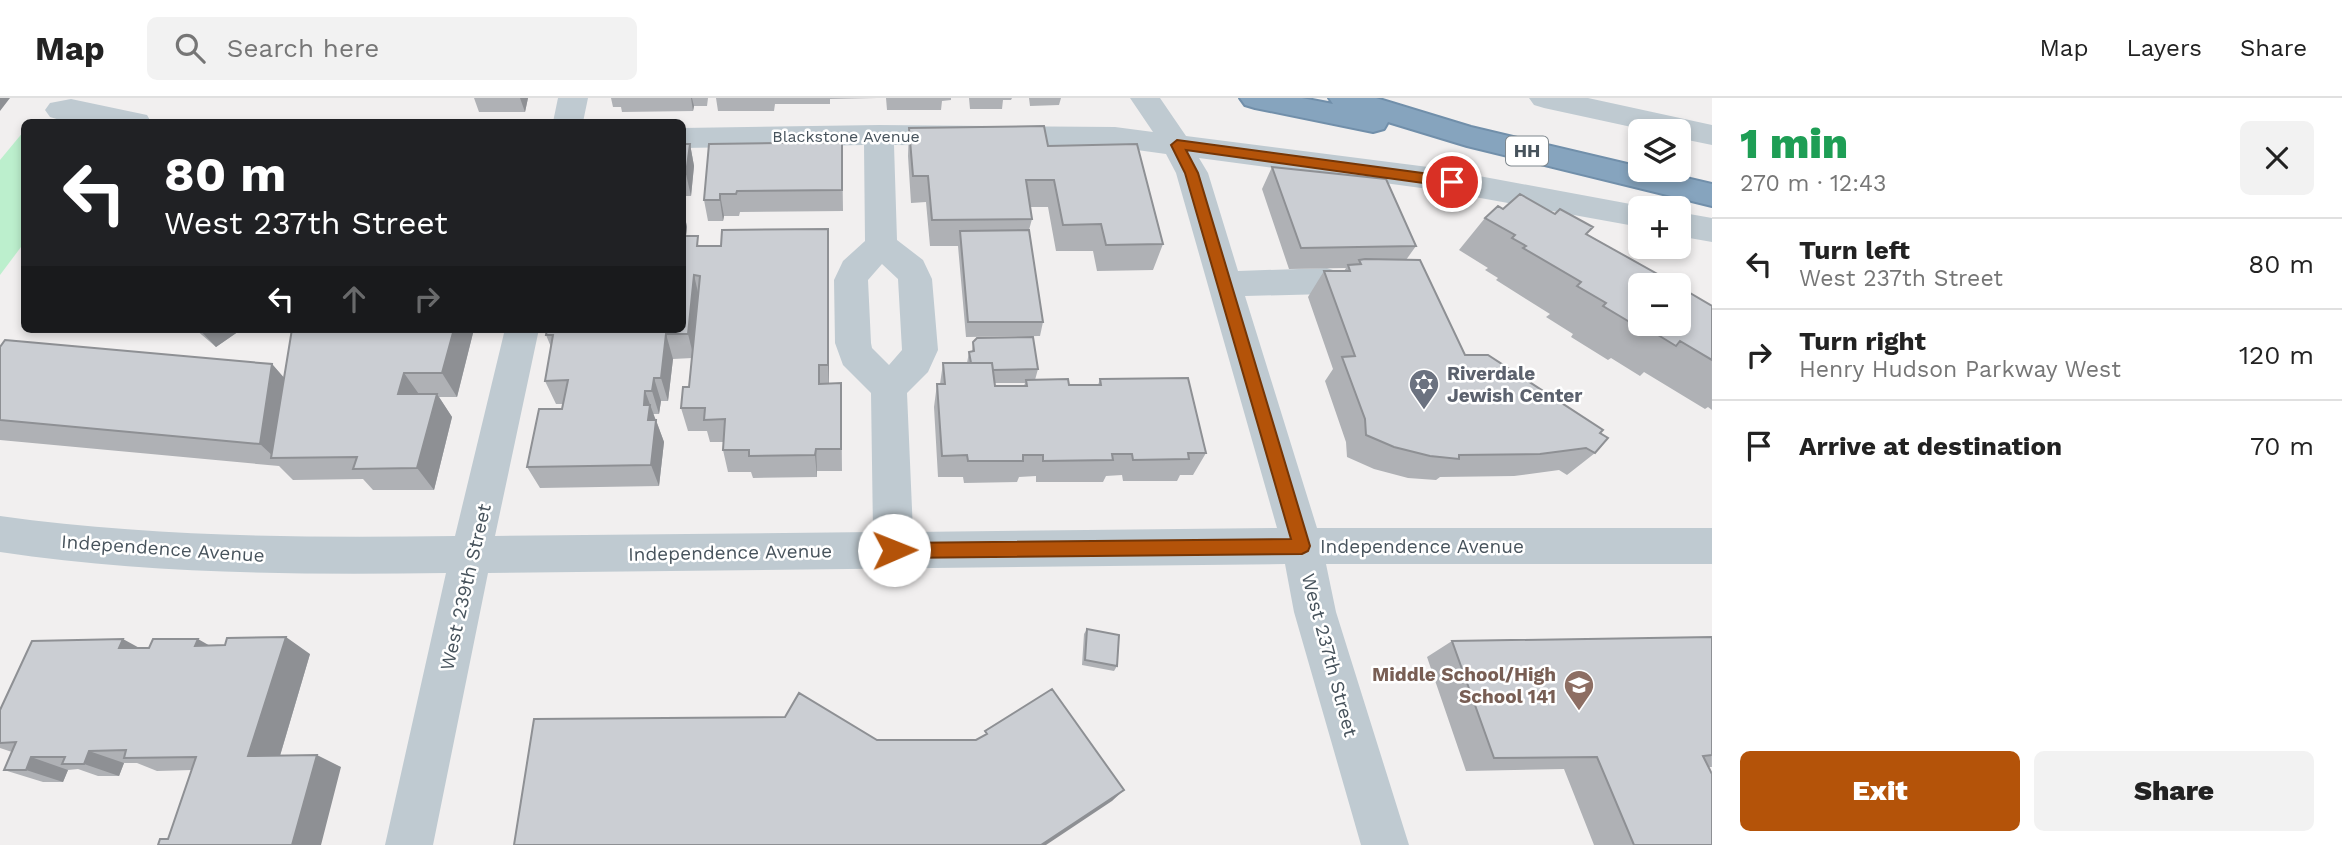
<!DOCTYPE html>
<html lang="en">
<head>
<meta charset="utf-8">
<style>
	:root { --surface:#fff; --page:#f2f2f2; --text:#222; --muted:#767676; --line:#e0e0e0; --accent:#b45309 }
	body { margin:0; font-family:"Work Sans",sans-serif; background:var(--page); color:var(--text); height:100vh; display:flex; flex-direction:column; font-size:26px; white-space:nowrap }
	* { box-sizing:border-box; margin:0 }
	p { font-size:23px; color:var(--muted) }
	.icon { flex:none; width:38px; height:38px; fill:none; stroke:currentColor; stroke-width:2; stroke-linecap:round; stroke-linejoin:round }
	.map { position:relative; flex:1; overflow:hidden }
	.panel { display:flex; flex-direction:column; background:var(--surface); width:630px }
	.panel>* { flex:none }
	.guide { position:absolute; left:21px; top:21px; width:665px; height:214px; border-radius:10px; box-shadow:0 4px 10px #0003; background:#202124; color:#fff; overflow:hidden }
	.buttons { position:absolute; left:1628px; top:21px; display:grid; gap:14px }
	.buttons a { display:grid; place-items:center; width:63px; height:63px; border-radius:10px; background:var(--surface); box-shadow:0 4px 10px #0003; font-size:35px }
	.pin { position:absolute; display:grid; place-items:center; width:60px; height:60px; color:#fff; margin:-30px; border:4px solid #fff; border-radius:50%; box-shadow:0 2px 7px #0007 }
	.me { position:absolute; width:77px; margin:-38px; rotate:89deg; stroke-linejoin:round; filter:drop-shadow(0 0 5px #0008) }
	.turn { display:flex; align-items:center; gap:24px; height:147px; padding:0 28px; font-size:32px }
	.turn .icon { width:91px; height:91px; stroke-width:2.5 }
	.turn b { display:block; font-size:49px; line-height:60px }
	.lanes { display:flex; align-items:center; height:66px; padding:0 28px; background:#0003; justify-content:center; gap:35px; direction:ltr }
	.lanes .off { opacity:.35 }
	.round { display:grid; place-items:center; flex:none; width:74px; height:74px; border-radius:10px; background:var(--page) }
	.headline { display:flex; align-items:center; justify-content:space-between; height:119px; padding:0 28px }
	h1 { font-size:42px; font-weight:800; line-height:52px; color:#1e9e55 }
	.button { display:flex; gap:14px; margin-top:auto; padding:14px 28px }
	.button a { flex:1; height:80px; border-radius:10px; background:var(--accent); color:#fff; font-size:28px; font-weight:800; line-height:80px; text-align:center }
	.button a+a { background:var(--page); color:var(--text) }
	ul { padding:0; list-style:none }
	li { display:flex; align-items:center; gap:21px; height:91px; padding:0 28px; border-top:2px solid var(--line) }
	li div { flex:1 }
	li b { display:block; font-size:26px }
	li em { font-style:normal }
	header { display:flex; align-items:center; gap:42px; box-sizing:border-box; height:98px; padding:0 35px; background:var(--surface); border-bottom:2px solid var(--line) }
	header strong { font-size:33px }
	nav { display:flex; gap:38px; margin-inline-start:auto; font-size:24px }
	.search { width:490px; height:63px; background:var(--page); display:flex; align-items:center; gap:18px; box-sizing:border-box; padding:0 24px; border-radius:10px; color:var(--muted); font-size:26px }
	main { display:flex; flex:1; min-height:0 }
	.map>svg:first-child { display:block }
	.green { fill:#bcefcd }
	.lines { fill:none; stroke-linecap:round; stroke-linejoin:round }
	.highway-casing { stroke:#718faa; stroke-width:4 }
	.minor { fill:#bfcad1; fill-rule:evenodd }
	.highway { fill:#86a4be; fill-rule:evenodd }
	.wall { fill:#afb1b5; fill-rule:evenodd }
	.shaded-wall { fill:#8e9094 }
	.building { fill:#cbced3; stroke:#8e9094; stroke-width:2 }
	.route { fill:#b45309; stroke:#753606; stroke-width:2 }
	.labels { text-anchor:middle; stroke-width:5; stroke-linejoin:round; paint-order:stroke }
	.far-street-label { font-size:16px; fill:#47535c; stroke:#fff }
	.shield { fill:#fff; stroke:#7e878d; stroke-width:2 }
	.shield-label { font-size:18px; font-weight:bold; fill:#47535c }
	.worship-label { font-size:19px; font-weight:bold; fill:#5b616d; stroke:#fff; text-anchor:start }
	.street-label { font-size:19px; fill:#47535c; stroke:#fff }
	.education-label { font-size:19px; font-weight:bold; fill:#785e54; stroke:#fff; text-anchor:end }
</style>
</head>
<body>
<header>
<strong>Map</strong>
<div class="search"><svg class="icon" aria-label="search" viewBox="0 0 24 24"><circle cx="10" cy="10" r="6"/><path d="M15 15l6 6"/></svg>Search here</div>
<nav><a>Map</a><a>Layers</a><a>Share</a></nav>
</header>
<main>
<div class="map">
<svg width="1712" height="747" viewBox="0 0 1712 747">
	<rect width="100%" height="100%" fill="#f1efef"/>
	<!-- green -->
	<path class="green" d="M24,33V145L0,177V62Z"/>
	<g class="lines">
		<!-- highway casing -->
		<g class="highway-casing">
			<path id="highway" d="M1240,0H1302L1333,6L1329,0H1376L1471,29L1640,69V72H1652L1712,86V108L1467,48L1388,24L1384,31L1373,34L1255,10L1245,7Z"/>
		</g>
		<!-- minor -->
		<path class="minor" d="M558,0H588L583,24H553Z
			M1130,0H1160L1186,38L1436,70L1652,110H1640V129L1436,92L1199,60L1208,75L1238,173L1327,170L1339,174L1344,183L1339,192L1327,196L1245,198L1317,430H1712V466H1326L1336,514L1409,747H1361L1294,514L1285,466L488,475L433,747H385L446,475C297,477 148,476 0,454V418C151,439 303,440 455,438L505,231H539L495,438L873,434L871,295L843,267L835,245L834,182L843,163L865,143L864,47L682,50V30L879,27L1115,29L1153,34ZM894,47L1115,49L1166,56L1176,75L1277,430L913,434L907,295L928,274L938,252L932,181L923,162L897,142ZM882,166L898,181L902,252L889,267L872,250L871,245L868,182Z
			M1529,0H1588L1712,27V47L1678,40V33H1650L1544,10L1534,7Z
			M71,1L147,17L151,24L60,22L50,19L45,12L50,5Z
			M1678,114L1712,120V144L1678,138Z"/>
		<!-- highway -->
		<use href="#highway" class="highway"/>
	</g>
	<!-- wall -->
	<path class="wall" d="M474,0H528L525,14H479Z
		M611,0H708L707,8H694L693,13L622,14L621,9H613Z
		M716,0H830V6H775L774,13H718Z
		M830,0H877L830,1Z
		M886,0H951V2L942,3L941,12H887Z
		M969,0H1012L1011,2H1003L1002,11H970Z
		M1029,0H1061L1059,7L1030,8Z
		M909,30L1048,48L1163,146L1153,172L1097,173L1093,153H1056L1048,109H1030L1032,121L1029,132L1043,224L1040,238L966,239L958,148H930L926,104L911,105L908,58Z
		M842,44L843,113L740,114L739,118H724L723,123H708L704,102Z
		M682,46H690L694,68L691,98H684L683,108L687,129L686,138L700,148L829,157V286L841,285L842,373H817V379L753,380L751,374H728L723,352V344H710L707,333H688L681,310L689,289L692,260L673,261L668,303H661L659,316H653L655,322H656L664,344L659,388L540,390L527,369L562,311L563,306H556L545,283L551,249L546,237L682,231Z
		M1272,69L1416,148L1406,162L1465,257L1600,335L1595,355L1567,377L1559,372L1514,378L1440,379L1436,382L1408,380L1374,371L1347,359L1346,344L1325,283L1333,271L1308,199L1324,173H1344L1346,170L1289,171L1262,91Z
		M1503,111L1587,136L1712,208V312L1708,309L1705,311L1644,274L1640,278L1611,260L1608,262L1571,239L1573,236L1546,219L1550,216L1496,182L1498,180L1485,172L1488,170L1459,152L1485,120Z
		M195,231H242L216,249Z
		M292,231H471L473,235L457,299H439L452,319L434,392H373L363,381L293,382L279,368L0,342V249L272,266L284,280Z
		M973,244L1038,271L1035,282L1069,287H1098L1100,281L1206,355L1193,377H1180L1177,383H1123L1122,377L1106,378L1103,384H1036V378L1019,379L1017,384L964,385L963,379H938L934,309L937,286H940L943,265H967L969,254H972ZM994,285H1025L1024,288H995Z
		M1087,531L1117,568L1114,573L1082,567L1084,536Z
		M1712,539V669H1709L1712,747H1594L1564,671L1466,673L1427,559L1452,543Z
		M210,548L310,556L280,658L341,669L168,741L192,672L157,673L137,665H124L119,678H98L78,671L68,672L63,684H43L4,672L12,654L0,650V612L140,550Z"/>
	<!-- shaded-wall -->
	<path class="shaded-wall" d="M0,0H10L0,13Z
		M520,0H528L525,14Z
		M691,0H692L694,8L693,13Z
		M690,46L694,68L691,98L686,76Z
		M682,88L684,98L683,108L682,105Z
		M720,96L724,118L723,123L720,102Z
		M682,107L687,129L683,164L682,161Z
		M828,131L829,157V290L828,267Z
		M694,177L700,203L694,260L688,236Z
		M199,231H242L216,249Z
		M454,231H471L473,235L457,299L442,275Z
		M666,236L673,261L668,303L661,280Z
		M272,266L293,290L275,360L260,346Z
		M404,275L421,299L398,296Z
		M654,280L661,303L659,316L652,293Z
		M645,293L664,344L659,388L651,367L644,307Z
		M437,296L452,319L434,392L417,370Z
		M816,351L817,373V379L815,357Z
		M286,539L310,556L276,671L248,658Z
		M123,541L154,558L119,550Z
		M198,541L226,557L195,548Z
		M89,653L124,665L119,678L84,666Z
		M317,657L341,669L321,747H292Z
		M31,659L68,672L63,684L26,672Z
		M1124,692L1112,703L1046,747H1041Z"/>
	<!-- building -->
	<path class="building" d="M1044,28L1048,48L1137,46L1163,146L1106,147L1101,126L1063,127L1054,82H1026L1032,121L932,122L928,78H913L909,30Z
		M842,44V92L737,93L736,96H720V102H704L709,46Z
		M682,46H690L686,76H682Z
		M1272,69L1386,81L1416,148L1301,150Z
		M1520,96L1555,116L1560,111L1593,129L1586,136L1677,187H1640V226H1678V188L1712,208V262L1680,243L1676,248L1645,229L1643,232L1603,208L1606,205L1577,188L1581,184L1523,150L1526,148L1512,140L1515,137L1485,120L1498,108L1503,111Z
		M828,131V267H819V286L841,285V351H816L815,357L749,358V352H723L725,321L704,322L705,310H681L683,289H689L700,178L694,177L688,236H666L661,280H654L652,293H645L644,307H650L648,322H656L651,367L527,369L539,311H562L568,282L545,283L553,237H546L547,231H682V138H698L697,148H721L722,132Z
		M1029,132L1043,224H968L960,133Z
		M1365,161L1420,162L1465,257H1488L1603,332L1600,335L1608,340L1595,355L1586,350L1540,356L1459,357V361L1430,358L1394,349L1366,337L1365,321L1342,259L1355,258L1324,173H1350L1348,167L1361,166L1359,162Z
		M292,231H454L442,275H404L398,296H437L417,370L353,371L357,359L271,360Z
		M1033,239L1038,271L993,272L992,265H971L969,254L974,253L973,244L977,240Z
		M5,242L272,266L260,346L0,322V249Z
		M943,265H992L995,288H1027L1026,282L1068,281L1069,287H1101L1100,281L1188,280L1206,355H1188L1189,361L1133,362L1132,356H1112L1113,362L1043,363V357H1023V363H968L967,357L942,358L937,286H945Z
		M1087,531L1119,537L1117,568L1085,562Z
		M286,539L248,658L317,657L292,747H158L160,741H168L196,659L124,660L126,652L89,653L84,666H62L65,659H31L26,672H4L16,644L0,645V612L32,543L123,541L119,550H149L153,541H198L195,548L225,547L227,540Z
		M1712,539V657L1703,658L1712,676V747H1634L1597,659L1494,660L1452,543Z
		M1052,591L1124,692L1041,747H514L534,621L785,619L799,595L877,642H976L987,636L985,633Z"/>
	<!-- route -->
	<path class="route" d="M1177,42L1452,79L1459,84L1452,89L1186,52L1198,75L1310,448L1308,453L1302,456L894,460L888,458L885,452L888,447L894,445L1291,441L1185,75L1171,47Z"/>
	<!-- icons -->
	<defs>
		<g id="synagogue-pin" transform="scale(1.575)"><path d="M0 17L-7.5 6A9.5 9.5 0 1 1 7.5 6Z" fill="#6b7280" stroke="#fff"/><path d="M0-6.5L5.6 3.2H-5.6ZM0 6.5L5.6-3.2H-5.6Z" fill="#fff"/></g>
		<g id="school-pin" transform="scale(1.575)"><path d="M0 17L-7.5 6A9.5 9.5 0 1 1 7.5 6Z" fill="#8d6e63" stroke="#fff"/><path d="M0-5L7-2L0 1L-7-2ZM-4 1L0 2.5L4 1V4Q0 6-4 4Z" fill="#fff"/></g>
	</defs>
	<g fill-rule="evenodd">
		<use href="#synagogue-pin" x="1424" y="286"/>
		<use href="#school-pin" x="1579" y="587"/>
	</g>
	<g class="labels">
		<!-- far-street labels -->
		<g class="far-street-label">
			<text x="846" y="44">Blackstone Avenue</text>
		</g>
		<!-- shield labels -->
		<rect class="shield" x="1506" y="38.5" width="42" height="29" rx="5"/>
		<g class="shield-label">
			<text x="1527" y="59">HH</text>
		</g>
		<!-- worship labels -->
		<g class="worship-label">
			<text x="1447" y="282">Riverdale<tspan x="1447" dy="22">Jewish Center</tspan></text>
		</g>
		<!-- street labels -->
		<g class="street-label">
			<text x="1422" y="455">Independence Avenue</text>
			<text transform="translate(163 450) rotate(4)" y="7">Independence Avenue</text>
			<text transform="translate(730 454) rotate(-1)" y="7">Independence Avenue</text>
			<text transform="translate(465 489) rotate(-77)" y="7">West 239th Street</text>
			<text transform="translate(1330 557) rotate(75)" y="7">West 237th Street</text>
		</g>
		<!-- education labels -->
		<g class="education-label">
			<text x="1556" y="583">Middle School/High<tspan x="1556" dy="22">School 141</tspan></text>
		</g>
	</g>
</svg>
<div class="buttons">
<a><svg class="icon" aria-label="layers" viewBox="0 0 24 24"><path d="M12 4l9 5-9 5-9-5zM3 14l9 5 9-5"/></svg></a>
<a>+</a>
<a>−</a>
</div>
<div class="pin" style="left:1452px;top:84px;background:#d93025"><svg class="icon" aria-label="arrive" viewBox="0 0 24 24"><path d="M6 21V4h12l-3 4 3 4H6"/></svg></div>
<svg class="me" style="left:894px;top:452px" viewBox="-20 -20 40 40"><circle r="19" fill="#fff"/><path d="M0-13L10 11 0 6-10 11z" fill="#b45309"/></svg>
<div class="guide">
<div class="turn"><svg class="icon" aria-label="left" viewBox="0 0 24 24"><path d="M17 20v-9H6M10 6l-5 5 5 5"/></svg><div><b>80 m</b>West 237th Street</div></div>
<div class="lanes"><svg class="icon" aria-label="left" viewBox="0 0 24 24"><path d="M17 20v-9H6M10 6l-5 5 5 5"/></svg><svg class="icon off" aria-label="ahead" viewBox="0 0 24 24"><path d="M12 20V5M6 11l6-6 6 6"/></svg><svg class="icon off" aria-label="right" viewBox="0 0 24 24"><path d="M7 20v-9h11M14 6l5 5-5 5"/></svg></div>
</div>
</div>
<section class="panel">
<div class="headline"><div><h1>1 min</h1><p>270 m · 12:43</p></div><a class="round"><svg class="icon" aria-label="close" viewBox="0 0 24 24"><path d="M6 6l12 12M18 6L6 18"/></svg></a></div>
<ul>
<li><svg class="icon" aria-label="left" viewBox="0 0 24 24"><path d="M17 20v-9H6M10 6l-5 5 5 5"/></svg><div><b>Turn left</b><p>West 237th Street</p></div><em>80 m</em></li>
<li><svg class="icon" aria-label="right" viewBox="0 0 24 24"><path d="M7 20v-9h11M14 6l5 5-5 5"/></svg><div><b>Turn right</b><p>Henry Hudson Parkway West</p></div><em>120 m</em></li>
<li><svg class="icon" aria-label="arrive" viewBox="0 0 24 24"><path d="M6 21V4h12l-3 4 3 4H6"/></svg><div><b>Arrive at destination</b></div><em>70 m</em></li>
</ul>
<div class="button"><a>Exit</a><a>Share</a></div>
</section>
</main>
</body>
</html>
